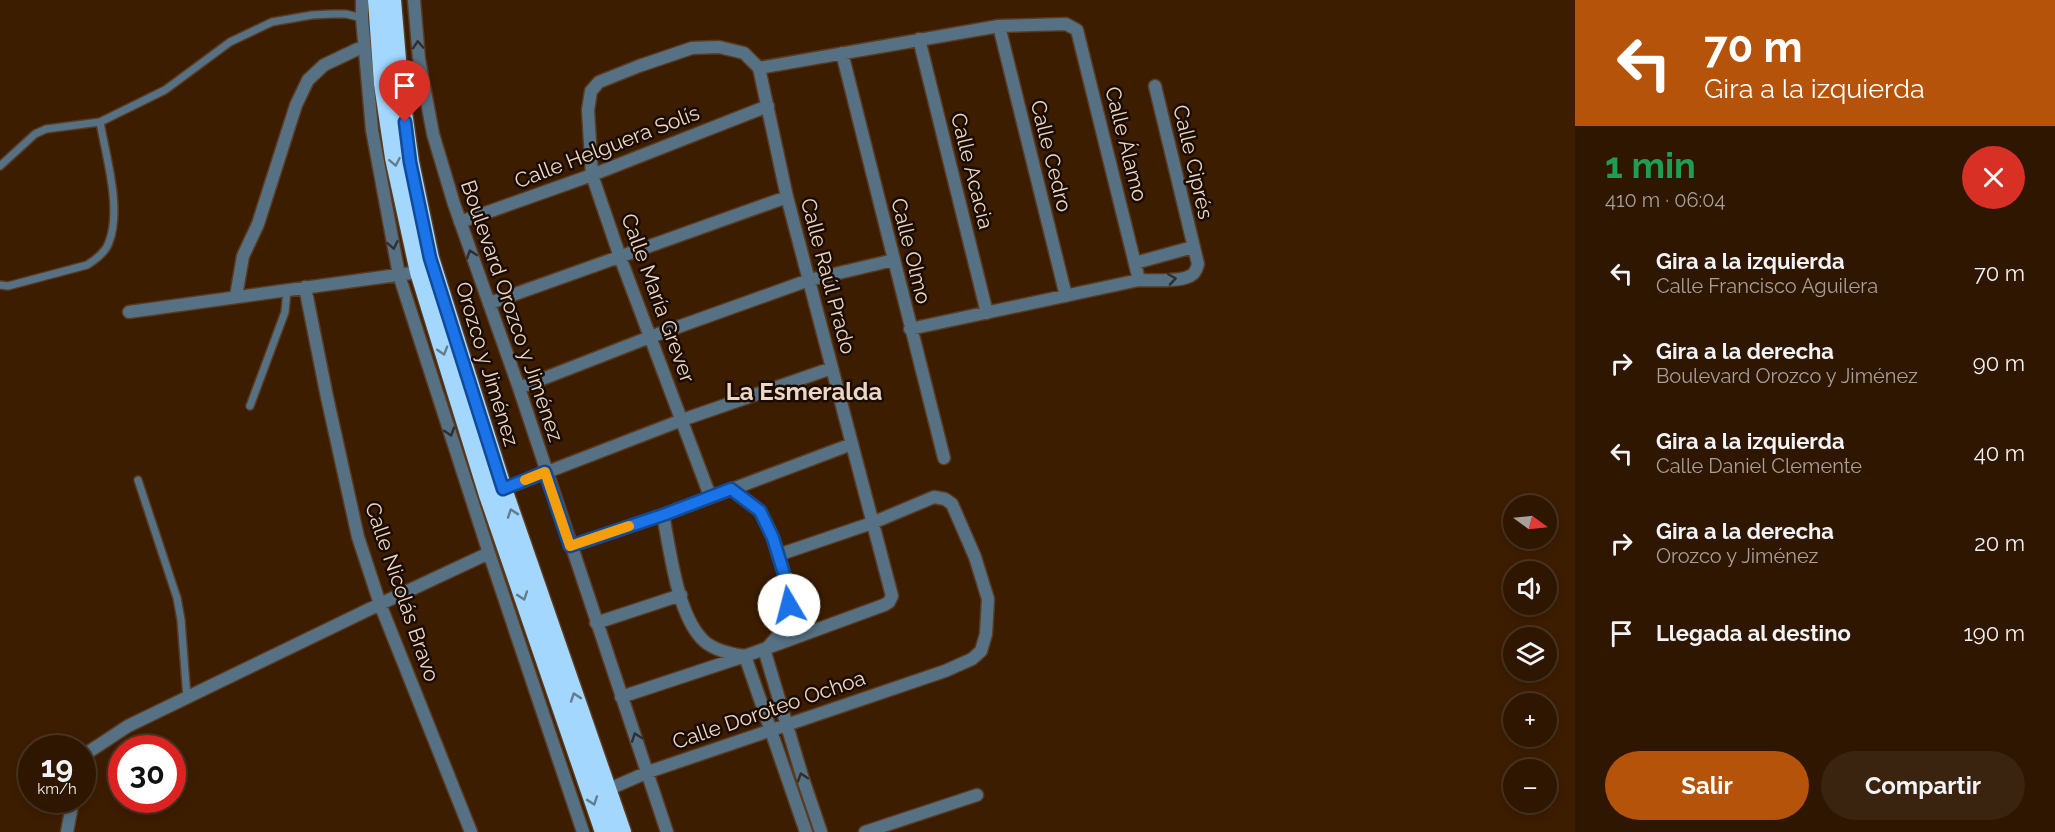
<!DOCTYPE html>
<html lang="es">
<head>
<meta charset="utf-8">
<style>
	:root { --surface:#2e1600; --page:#3a230f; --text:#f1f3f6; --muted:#a79f99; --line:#493522; --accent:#b45309 }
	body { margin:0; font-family:Raleway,sans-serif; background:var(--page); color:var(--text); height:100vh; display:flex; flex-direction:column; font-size:22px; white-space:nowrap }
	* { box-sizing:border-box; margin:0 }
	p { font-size:20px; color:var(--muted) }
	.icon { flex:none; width:33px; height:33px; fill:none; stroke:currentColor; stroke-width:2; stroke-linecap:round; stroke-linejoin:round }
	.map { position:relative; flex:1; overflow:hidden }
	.panel { display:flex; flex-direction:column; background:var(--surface); width:480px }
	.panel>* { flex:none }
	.top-card { background:#b45309; color:#fff; overflow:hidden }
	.needle { width:39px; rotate:105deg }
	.fabs { position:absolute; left:1503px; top:495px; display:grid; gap:12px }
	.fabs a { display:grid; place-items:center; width:54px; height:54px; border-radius:50%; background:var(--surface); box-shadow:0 3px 9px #0003,0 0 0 2px var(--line); font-size:30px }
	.speed { position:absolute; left:18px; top:735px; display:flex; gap:12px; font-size:30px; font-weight:700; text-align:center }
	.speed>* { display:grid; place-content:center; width:78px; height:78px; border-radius:50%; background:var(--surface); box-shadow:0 3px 9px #0003,0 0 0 2px var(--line); line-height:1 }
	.speed small { font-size:15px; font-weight:400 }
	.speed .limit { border:9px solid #d22; background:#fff; color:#111 }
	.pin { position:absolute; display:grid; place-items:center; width:51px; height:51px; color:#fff; margin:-62px -26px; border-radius:50% 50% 50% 0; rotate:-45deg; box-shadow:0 0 6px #0007 }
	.pin .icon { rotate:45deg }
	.me { position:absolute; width:66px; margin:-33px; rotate:352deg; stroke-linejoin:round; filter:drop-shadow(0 0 4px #0008) }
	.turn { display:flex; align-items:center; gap:21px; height:126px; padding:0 30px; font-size:27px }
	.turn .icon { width:78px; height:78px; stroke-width:2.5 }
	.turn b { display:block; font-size:42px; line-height:51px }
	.round { display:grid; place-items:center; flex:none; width:63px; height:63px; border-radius:32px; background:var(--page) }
	.headline { display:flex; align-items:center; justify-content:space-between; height:102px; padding:0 30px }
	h1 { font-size:36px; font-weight:700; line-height:45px; color:#1e9e55 }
	.primary-button { display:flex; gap:12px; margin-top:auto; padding:12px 30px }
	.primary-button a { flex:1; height:69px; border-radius:36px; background:var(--accent); color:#fff; font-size:24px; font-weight:700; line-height:69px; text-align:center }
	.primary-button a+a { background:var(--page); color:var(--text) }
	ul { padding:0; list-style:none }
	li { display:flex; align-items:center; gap:18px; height:90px; padding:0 30px }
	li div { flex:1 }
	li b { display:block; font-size:22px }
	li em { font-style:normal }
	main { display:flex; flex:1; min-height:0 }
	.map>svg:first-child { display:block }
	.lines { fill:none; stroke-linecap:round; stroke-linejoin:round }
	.lane-casing { stroke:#593b20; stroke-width:10 }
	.street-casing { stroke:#593b20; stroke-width:15 }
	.highway-casing { stroke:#593b20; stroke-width:21 }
	.lane { stroke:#577184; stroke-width:7 }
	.street { stroke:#577184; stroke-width:12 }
	.highway { stroke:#a3d7fe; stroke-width:18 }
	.oneway { stroke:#2f2f30 }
	.oneway2 { stroke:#657c8d }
	.route-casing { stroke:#114b97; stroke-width:15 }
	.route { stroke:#1a73e8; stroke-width:10 }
	.slow { stroke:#f59e0b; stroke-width:10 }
	.labels { text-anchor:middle; stroke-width:5; stroke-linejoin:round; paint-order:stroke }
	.street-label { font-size:21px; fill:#ecd6c5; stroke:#1a0c02 }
	.quarter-label { font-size:24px; font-weight:bold; fill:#ecd6c5; stroke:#1a0c02 }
</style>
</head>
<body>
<main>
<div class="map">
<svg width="1575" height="832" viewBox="0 0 1575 832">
	<rect width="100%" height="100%" fill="#3d1d00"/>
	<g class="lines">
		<!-- lane casing -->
		<g class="lane-casing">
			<path id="lane" d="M0,166L35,134L46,129L100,122L165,90L230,42L272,22L312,15L332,14H346L362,18
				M0,285L8,286L87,265C95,260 106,252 109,242C122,209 106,157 100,122
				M250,406L285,312L287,290
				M138,480L177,598L181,620L187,698"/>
		</g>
		<!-- street casing -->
		<g class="street-casing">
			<path id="street" d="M362,0V18L372,130L399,275L489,553L583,832
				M414,0L419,59L433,134L454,204L519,388L667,832
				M999,26L1066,296
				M919,39L987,313
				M842,53L944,458
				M759,68L999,26L1066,24L1077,30L1139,280
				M460,222L592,175L768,106
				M1135,263L1193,247
				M305,287L327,397L358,537L380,604L471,832
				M236,296L243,256L258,224L296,105L308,80L324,65L364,46
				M490,303L787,197
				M129,312L419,272
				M910,329L1139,280C1152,280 1179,282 1190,276C1195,274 1197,268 1198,264L1155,86
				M519,388L650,337L809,280L894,260
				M503,489L682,420L832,368
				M731,489L760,511L773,538L790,593L788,617L783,630L768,647
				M710,496L620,257L592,175L588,110L591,91L599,82L639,66L692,48L719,47L744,53L759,68
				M663,515C670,550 677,613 702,639C712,650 731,654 745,656L806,832
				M571,546L663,515L852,444
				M596,623L681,595
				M764,649L803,779L821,832
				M621,697L745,656L884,605L889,602L892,596L787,197L759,68
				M82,763L87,753L128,726L380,604L489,553
				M607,790L648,772L945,671L972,659L981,651L986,634L988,599L975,557L952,504L945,499L934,497L872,523L778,555
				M67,832L73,800
				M865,832L977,795"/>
		</g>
		<!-- highway casing -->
		<g class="highway-casing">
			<path id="highway" d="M377,0L383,84L394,158L419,272L488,495L604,832
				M392,0L399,83L410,162L430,258L503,489L622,832"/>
		</g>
		<!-- lane -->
		<use href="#lane" class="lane"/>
		<!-- street -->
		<use href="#street" class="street"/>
		<!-- highway -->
		<use href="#highway" class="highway"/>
	</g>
	<!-- one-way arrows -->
	<defs><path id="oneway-chevron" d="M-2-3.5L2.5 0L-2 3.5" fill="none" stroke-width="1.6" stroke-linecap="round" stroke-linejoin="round" transform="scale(1.5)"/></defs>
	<g class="oneway">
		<use href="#oneway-chevron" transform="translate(418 45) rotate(-94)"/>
		<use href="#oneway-chevron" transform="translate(393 245) rotate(79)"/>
		<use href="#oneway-chevron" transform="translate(471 254) rotate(-109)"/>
		<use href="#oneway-chevron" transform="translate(1172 279) rotate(-9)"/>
		<use href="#oneway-chevron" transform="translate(450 432) rotate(72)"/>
		<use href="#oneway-chevron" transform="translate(636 737) rotate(-110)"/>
		<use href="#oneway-chevron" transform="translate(802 777) rotate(-108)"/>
	</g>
	<g class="oneway2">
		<use href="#oneway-chevron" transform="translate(395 162) rotate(79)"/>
		<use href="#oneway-chevron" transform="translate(443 351) rotate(73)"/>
		<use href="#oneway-chevron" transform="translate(512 513) rotate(-109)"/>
		<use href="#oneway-chevron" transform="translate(523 596) rotate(71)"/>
		<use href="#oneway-chevron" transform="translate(575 697) rotate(-109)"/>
		<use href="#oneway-chevron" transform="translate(593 801) rotate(71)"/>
	</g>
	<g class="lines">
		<!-- route casing -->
		<g class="route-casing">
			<path id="route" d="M405,122L410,162L430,258L503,489L545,472L570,546L663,515L731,489L760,511L773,538L790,593L789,605"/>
		</g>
		<!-- route -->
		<use href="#route" class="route"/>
		<!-- slow -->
		<path class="slow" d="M525,480L545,472L570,546L629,526"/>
	</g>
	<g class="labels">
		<!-- street labels -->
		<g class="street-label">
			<text transform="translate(1126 144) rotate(76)" y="7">Calle Álamo</text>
			<text transform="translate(607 147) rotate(-21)" y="7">Calle Helguera Solís</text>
			<text transform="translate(1051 156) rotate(76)" y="7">Calle Cedro</text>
			<text transform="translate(1193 162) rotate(77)" y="7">Calle Ciprés</text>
			<text transform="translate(972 171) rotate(76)" y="7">Calle Acacia</text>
			<text transform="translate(911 251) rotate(76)" y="7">Calle Olmo</text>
			<text transform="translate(828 276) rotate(75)" y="7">Calle Raúl Prado</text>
			<text transform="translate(658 298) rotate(70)" y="7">Calle María Grever</text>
			<text transform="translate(512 311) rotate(71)" y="7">Boulevard Orozco y Jiménez</text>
			<text transform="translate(487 364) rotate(73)" y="7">Orozco y Jiménez</text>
			<text transform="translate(402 592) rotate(71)" y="7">Calle Nicolás Bravo</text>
			<text transform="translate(769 710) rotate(-19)" y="7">Calle Doroteo Ochoa</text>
		</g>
		<!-- quarter labels -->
		<g class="quarter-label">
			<text x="804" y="400">La Esmeralda</text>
		</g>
	</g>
</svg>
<div class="fabs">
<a><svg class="needle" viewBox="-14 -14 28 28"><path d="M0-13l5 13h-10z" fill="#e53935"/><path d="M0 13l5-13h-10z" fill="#a79f99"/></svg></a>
<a><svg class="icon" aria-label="sound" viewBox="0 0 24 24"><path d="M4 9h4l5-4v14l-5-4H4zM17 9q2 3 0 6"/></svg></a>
<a><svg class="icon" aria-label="layers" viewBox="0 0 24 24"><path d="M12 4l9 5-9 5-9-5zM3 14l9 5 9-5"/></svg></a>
<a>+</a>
<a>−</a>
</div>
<div class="speed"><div>19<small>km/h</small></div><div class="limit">30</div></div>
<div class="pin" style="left:405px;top:122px;background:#d93025"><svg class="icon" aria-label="arrive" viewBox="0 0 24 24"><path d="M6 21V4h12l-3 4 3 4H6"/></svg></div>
<svg class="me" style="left:789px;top:605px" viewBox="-20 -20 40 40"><circle r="19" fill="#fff"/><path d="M0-13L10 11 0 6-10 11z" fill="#1a73e8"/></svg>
</div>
<section class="panel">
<div class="top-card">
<div class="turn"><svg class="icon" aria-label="left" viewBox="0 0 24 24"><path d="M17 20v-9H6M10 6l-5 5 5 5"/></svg><div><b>70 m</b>Gira a la izquierda</div></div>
</div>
<div class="headline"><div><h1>1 min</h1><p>410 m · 06:04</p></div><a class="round" style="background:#d93025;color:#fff"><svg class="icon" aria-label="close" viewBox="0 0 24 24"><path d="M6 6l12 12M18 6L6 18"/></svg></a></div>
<ul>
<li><svg class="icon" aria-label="left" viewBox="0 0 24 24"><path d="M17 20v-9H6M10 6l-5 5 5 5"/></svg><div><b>Gira a la izquierda</b><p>Calle Francisco Aguilera</p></div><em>70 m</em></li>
<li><svg class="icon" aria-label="right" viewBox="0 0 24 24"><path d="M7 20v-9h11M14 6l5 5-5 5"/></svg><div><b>Gira a la derecha</b><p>Boulevard Orozco y Jiménez</p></div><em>90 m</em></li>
<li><svg class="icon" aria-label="left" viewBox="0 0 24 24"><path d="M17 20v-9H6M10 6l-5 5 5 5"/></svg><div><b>Gira a la izquierda</b><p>Calle Daniel Clemente</p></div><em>40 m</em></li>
<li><svg class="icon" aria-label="right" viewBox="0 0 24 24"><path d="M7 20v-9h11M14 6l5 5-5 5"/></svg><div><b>Gira a la derecha</b><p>Orozco y Jiménez</p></div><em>20 m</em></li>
<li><svg class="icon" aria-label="arrive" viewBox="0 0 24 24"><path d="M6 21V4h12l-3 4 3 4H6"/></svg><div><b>Llegada al destino</b></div><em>190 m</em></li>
</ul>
<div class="primary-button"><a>Salir</a><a>Compartir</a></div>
</section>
</main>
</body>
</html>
